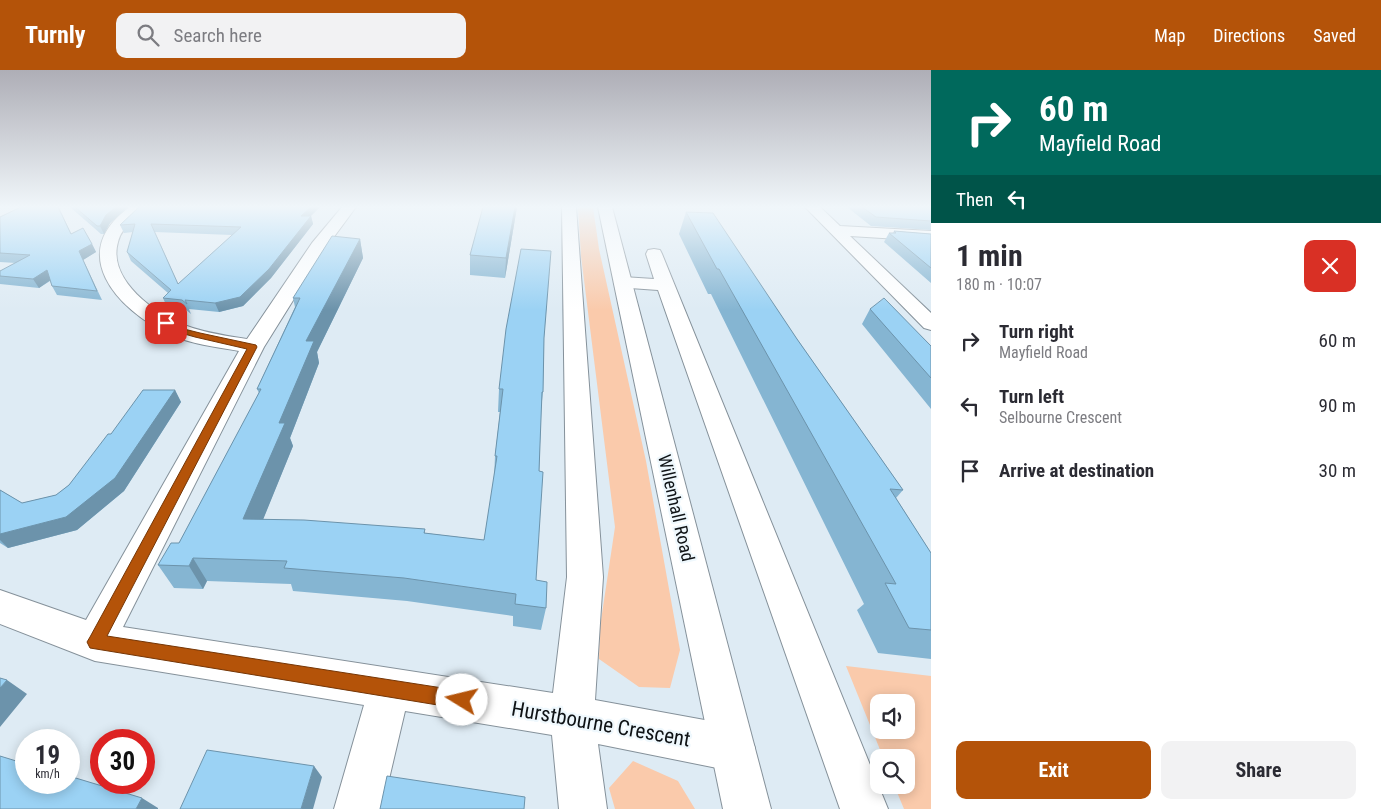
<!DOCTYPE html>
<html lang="en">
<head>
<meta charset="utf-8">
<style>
	:root { --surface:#fff; --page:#f2f2f3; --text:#2b2b33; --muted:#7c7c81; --accent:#b45309 }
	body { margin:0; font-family:"Roboto Condensed",sans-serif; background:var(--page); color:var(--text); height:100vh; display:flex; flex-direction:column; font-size:19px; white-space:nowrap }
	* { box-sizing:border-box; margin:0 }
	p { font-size:16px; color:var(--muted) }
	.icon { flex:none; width:28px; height:28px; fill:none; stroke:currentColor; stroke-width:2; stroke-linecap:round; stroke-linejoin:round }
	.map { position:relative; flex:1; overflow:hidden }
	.panel { display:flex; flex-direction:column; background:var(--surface); width:450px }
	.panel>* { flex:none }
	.guide { background:#00695c; color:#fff; overflow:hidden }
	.fabs { position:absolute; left:870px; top:624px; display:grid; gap:10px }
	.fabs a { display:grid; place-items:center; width:45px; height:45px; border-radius:10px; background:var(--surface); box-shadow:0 2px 12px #0003; font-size:25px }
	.speed { position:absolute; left:15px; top:659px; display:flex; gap:10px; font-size:25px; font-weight:700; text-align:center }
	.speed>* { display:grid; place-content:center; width:65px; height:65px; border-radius:50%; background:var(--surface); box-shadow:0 2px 12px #0003; line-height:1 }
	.speed small { font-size:12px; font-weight:400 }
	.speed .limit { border:8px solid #d22; background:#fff; color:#111 }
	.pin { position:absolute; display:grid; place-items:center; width:42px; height:42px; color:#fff; margin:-21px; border-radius:10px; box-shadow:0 2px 8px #0006 }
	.me { position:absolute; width:55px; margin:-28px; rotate:279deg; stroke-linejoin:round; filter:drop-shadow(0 0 4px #0008) }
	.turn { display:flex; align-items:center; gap:18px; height:105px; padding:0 25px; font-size:22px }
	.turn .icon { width:65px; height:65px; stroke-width:2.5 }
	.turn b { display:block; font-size:35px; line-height:42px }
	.then { display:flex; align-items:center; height:48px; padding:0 25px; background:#0003; gap:10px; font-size:19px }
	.round { display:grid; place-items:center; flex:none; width:52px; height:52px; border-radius:10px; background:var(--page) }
	.overview { display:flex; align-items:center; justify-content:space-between; height:85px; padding:0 25px }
	h1 { font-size:30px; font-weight:700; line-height:38px }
	.button { display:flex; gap:10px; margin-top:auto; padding:10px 25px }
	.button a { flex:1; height:58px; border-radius:10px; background:var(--accent); color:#fff; font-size:20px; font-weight:700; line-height:58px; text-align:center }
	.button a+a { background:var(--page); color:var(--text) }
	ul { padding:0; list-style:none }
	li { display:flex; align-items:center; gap:15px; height:65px; padding:0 25px }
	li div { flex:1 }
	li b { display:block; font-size:19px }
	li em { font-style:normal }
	header { display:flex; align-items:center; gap:30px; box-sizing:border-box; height:70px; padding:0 25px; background:var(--accent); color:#fff }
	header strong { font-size:24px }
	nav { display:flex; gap:28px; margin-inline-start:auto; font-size:18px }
	.search { width:350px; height:45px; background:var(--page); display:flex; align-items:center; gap:12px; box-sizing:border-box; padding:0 18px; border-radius:10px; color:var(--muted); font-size:19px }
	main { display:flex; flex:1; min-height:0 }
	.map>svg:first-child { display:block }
	.green { fill:#facaab; fill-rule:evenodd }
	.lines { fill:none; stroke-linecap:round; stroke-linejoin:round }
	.minor-casing { stroke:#85919a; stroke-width:2 }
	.trunk-casing { stroke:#85919a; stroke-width:2 }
	.minor { fill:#fff; fill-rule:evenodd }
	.trunk { fill:#fff; fill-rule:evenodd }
	.wall { fill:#85b5d2; fill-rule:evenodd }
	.shaded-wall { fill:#6c93ab }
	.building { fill:#9bd2f4; stroke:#6c93ab; fill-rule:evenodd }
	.route { fill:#b45309; stroke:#753606 }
	.labels { text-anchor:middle; stroke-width:4.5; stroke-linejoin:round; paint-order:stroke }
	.street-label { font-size:18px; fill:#0e1215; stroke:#eff8fd }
	.near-street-label { font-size:21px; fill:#0e1215; stroke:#eff8fd }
</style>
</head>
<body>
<header>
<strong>Turnly</strong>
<div class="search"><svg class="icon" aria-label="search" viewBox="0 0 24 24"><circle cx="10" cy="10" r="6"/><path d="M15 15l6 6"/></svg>Search here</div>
<nav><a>Map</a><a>Directions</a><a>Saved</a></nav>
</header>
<main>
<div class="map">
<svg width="931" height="739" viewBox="0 0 931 739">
	<rect width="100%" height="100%" fill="#deebf4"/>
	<!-- green -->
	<path class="green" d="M578,137H593L599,179L646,391L680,580L670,618L639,617L599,589L600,557L615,457L581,186Z
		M846,596L931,606V739H904L894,715H906V688L883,687ZM906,632V660H879V632Z
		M633,691L678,711L695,739H615L609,718Z"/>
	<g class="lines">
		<!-- minor casing -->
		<g class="minor-casing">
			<path id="minor" d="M130,137H146C137,150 122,155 118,172C107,210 156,245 187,256C206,263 227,266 247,269L312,173L342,137H356L325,179L264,277L123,557L553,623L567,507L562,137H576L603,507L595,630L732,655L748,662L755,678L748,694L732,701L598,674L607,739H559L552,665L405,641L382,739H334L364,635L95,591L0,554V520L86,550L239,281C216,277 190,274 169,264C116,239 66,182 130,137Z
				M805,137H820L840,156L931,161V171L850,166L931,243V260L924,258Z
				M654,179L660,180L662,184L888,739H840L658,220L616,217L614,213L616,209L623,207L654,209L646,184L648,180Z"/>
		</g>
		<!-- trunk casing -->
		<g class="trunk-casing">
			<path id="trunk" d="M598,137H612L771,739H723Z"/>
		</g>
		<!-- minor -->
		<use href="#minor" class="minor"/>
		<!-- trunk -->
		<use href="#trunk" class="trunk"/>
	</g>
	<!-- wall -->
	<path class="wall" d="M21,137H59L71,164L92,174L96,182L83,190L102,230L57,225L52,216L50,211L39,218L0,214V201L16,193L0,192V147Z
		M70,137H128L110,153L104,164H101Z
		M139,137H320L310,146H311L313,154L271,208L243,236L219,242L189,239L191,244L185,239L167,237L163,228L168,223L131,191L127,182L133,162L124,163L120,155ZM155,162L232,165L178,214Z
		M517,137L505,208L470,205V185Z
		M847,137H931V160L871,156Z
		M686,142L797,269L903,420L896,428L931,483V589L878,583L857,540L864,534L711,224H708L679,164Z
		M894,161L931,164V213L884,172L889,163H893Z
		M360,169L363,188L317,282L319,293L290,368L293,376L263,449L425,459V463L484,470L494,409L495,386L500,342H498L499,319L544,268L543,322L541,340L536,510L546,538L541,560L513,556V546L407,531L293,521L291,514L207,511L203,519L174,518L158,495L179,473L259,323L257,319L295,237L293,228Z
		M870,239L931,276V339L862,254Z
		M175,320L181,332L124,421L77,460L8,478L0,473V420L22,433L56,425L69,415L111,364Z"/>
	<!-- shaded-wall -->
	<path class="shaded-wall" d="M116,137H128L110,153L104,164L100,156L106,145Z
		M311,137H320L303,154L301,146Z
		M515,137H517L505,208L506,188Z
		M311,146L313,154L271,208L243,236L219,242L215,233Z
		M360,169L363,188L317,282L319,293L290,368L293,376L254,472L243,449L279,353L306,271Z
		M92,174L96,182L83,190L102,230L79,181Z
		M47,200L52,209L39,218L33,209Z
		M175,320L181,332L124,421L77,460L8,478L0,470V464L66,447Z
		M193,488L207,511L203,519L189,496Z
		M7,610L27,624L0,657V618Z
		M314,696L322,707L313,739H301Z
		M142,728L158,738V739H136Z"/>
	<!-- building -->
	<path class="building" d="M21,137H58L71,164L83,158L92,174L79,181L97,221L52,216L47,200L33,209L0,206V201L30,185L0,183V147Z
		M75,137H116L106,145L100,156H97Z
		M139,137H311L301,146H311L269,199L240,227L215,233L185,230L187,234L182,230L163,228L171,220L127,182L135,154L120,155ZM151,154L241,157L178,214Z
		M483,137H515L506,188L470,185Z
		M862,137H931V151L876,147Z
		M686,142L713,143L797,269L903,420L890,419L931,483V560L909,558L885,513L896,514L719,199H717Z
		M894,161L931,164V198L889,163H896Z
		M332,166L360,169L306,271H314L279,353H285L243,449L304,450L425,459L424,463L484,470L497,386H495L503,319H499L506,259L521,179L551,181L544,268L543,322H542L539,401L543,402L536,510L547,512L546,538L515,534L516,524L404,508L284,498L287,491L193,488L189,496L158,495L171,473H179L261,319H257L300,228H293Z
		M884,228L931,276V308L870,239Z
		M143,320H175L115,408L66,447L0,464V420L22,433L56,425L69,415L108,364H111Z
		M0,608L7,610L0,618Z
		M207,680L314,696L301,739H180Z
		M0,686L26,694V712H69V706L142,728L136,739H0Z
		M387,706L525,727L524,739H380Z"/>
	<!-- sky -->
	<linearGradient id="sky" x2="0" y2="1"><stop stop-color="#aeaeb6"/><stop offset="0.57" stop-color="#f0f6fa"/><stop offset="1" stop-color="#f0f6fa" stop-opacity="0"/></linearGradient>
	<rect width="931" height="240" fill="url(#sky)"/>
	<!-- route -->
	<path class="route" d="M166,250L180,258L200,263L256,275L257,277L107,566L462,621L468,624L471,630L468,636L462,639L90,578L87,572L90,567L247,279L195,267L174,261L163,255V251Z"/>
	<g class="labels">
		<!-- street labels -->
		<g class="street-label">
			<text transform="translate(676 438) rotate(77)" y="6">Willenhall Road</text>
		</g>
		<!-- near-street labels -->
		<g class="near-street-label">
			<text transform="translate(601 654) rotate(10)" y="7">Hurstbourne Crescent</text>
		</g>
	</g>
</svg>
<div class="fabs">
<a><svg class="icon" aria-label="sound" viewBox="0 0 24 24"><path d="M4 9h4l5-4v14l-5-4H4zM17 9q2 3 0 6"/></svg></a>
<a><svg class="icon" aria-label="search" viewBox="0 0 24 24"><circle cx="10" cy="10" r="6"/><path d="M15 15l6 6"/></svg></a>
</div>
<div class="speed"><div>19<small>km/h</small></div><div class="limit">30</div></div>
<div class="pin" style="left:166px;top:253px;background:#d93025"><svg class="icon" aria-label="arrive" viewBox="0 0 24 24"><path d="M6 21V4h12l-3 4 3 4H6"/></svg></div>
<svg class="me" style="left:462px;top:630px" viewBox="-20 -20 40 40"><circle r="19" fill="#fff"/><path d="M0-13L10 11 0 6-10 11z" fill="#b45309"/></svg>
</div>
<section class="panel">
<div class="guide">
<div class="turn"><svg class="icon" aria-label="right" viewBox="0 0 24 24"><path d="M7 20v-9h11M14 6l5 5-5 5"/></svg><div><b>60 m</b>Mayfield Road</div></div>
<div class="then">Then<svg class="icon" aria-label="left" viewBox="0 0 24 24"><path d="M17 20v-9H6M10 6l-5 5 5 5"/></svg></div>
</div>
<div class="overview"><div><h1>1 min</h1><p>180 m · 10:07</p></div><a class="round" style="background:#d93025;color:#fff"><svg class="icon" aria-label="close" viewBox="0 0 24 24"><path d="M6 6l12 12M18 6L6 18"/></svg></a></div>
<ul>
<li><svg class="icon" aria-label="right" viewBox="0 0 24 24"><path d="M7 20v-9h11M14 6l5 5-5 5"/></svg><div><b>Turn right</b><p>Mayfield Road</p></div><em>60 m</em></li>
<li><svg class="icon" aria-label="left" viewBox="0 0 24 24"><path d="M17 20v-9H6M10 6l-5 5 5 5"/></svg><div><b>Turn left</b><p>Selbourne Crescent</p></div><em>90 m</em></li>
<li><svg class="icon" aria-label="arrive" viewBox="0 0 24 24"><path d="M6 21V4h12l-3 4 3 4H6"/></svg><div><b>Arrive at destination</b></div><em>30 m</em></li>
</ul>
<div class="button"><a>Exit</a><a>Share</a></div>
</section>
</main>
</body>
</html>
